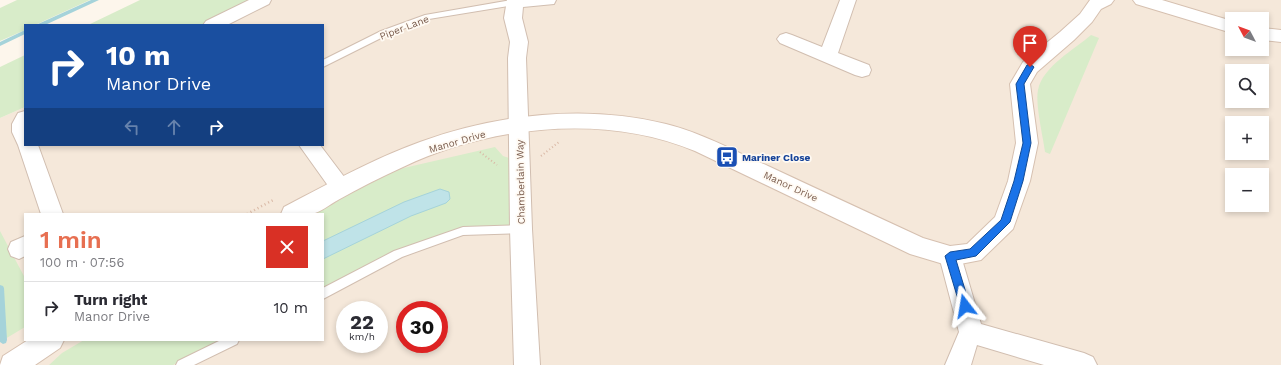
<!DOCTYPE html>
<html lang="en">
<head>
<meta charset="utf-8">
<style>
	:root { --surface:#fff; --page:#f7f7f7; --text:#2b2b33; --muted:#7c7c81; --line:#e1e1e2; --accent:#e76f51 }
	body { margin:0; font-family:"Work Sans",sans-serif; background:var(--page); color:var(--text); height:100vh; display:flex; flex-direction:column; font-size:15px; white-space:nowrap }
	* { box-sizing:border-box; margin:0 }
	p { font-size:13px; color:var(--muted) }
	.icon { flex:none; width:22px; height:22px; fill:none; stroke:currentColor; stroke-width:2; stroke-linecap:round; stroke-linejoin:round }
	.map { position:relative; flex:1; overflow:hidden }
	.details { position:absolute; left:24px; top:213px; width:300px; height:128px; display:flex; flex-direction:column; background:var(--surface); border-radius:0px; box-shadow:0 2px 6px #0003 }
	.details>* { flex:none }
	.top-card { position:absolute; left:24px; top:24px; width:300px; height:122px; border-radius:0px; box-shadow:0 2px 6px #0003; background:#1a4fa0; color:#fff; overflow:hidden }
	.needle { width:26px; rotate:311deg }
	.fabs { position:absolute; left:1225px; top:12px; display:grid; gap:8px }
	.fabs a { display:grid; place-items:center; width:44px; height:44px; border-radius:0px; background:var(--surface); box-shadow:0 2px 6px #0003; font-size:20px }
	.speed { position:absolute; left:336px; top:301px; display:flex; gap:8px; font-size:20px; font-weight:700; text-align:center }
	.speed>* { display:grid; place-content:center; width:52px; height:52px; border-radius:50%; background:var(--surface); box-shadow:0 2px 6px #0003; line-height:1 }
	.speed small { font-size:10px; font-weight:400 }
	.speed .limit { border:6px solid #d22; background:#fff; color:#111 }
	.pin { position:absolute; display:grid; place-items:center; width:34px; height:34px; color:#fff; margin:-41px -17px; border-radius:50% 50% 50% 0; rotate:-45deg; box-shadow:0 0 4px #0007 }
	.pin .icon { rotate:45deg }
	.me { position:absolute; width:44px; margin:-22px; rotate:346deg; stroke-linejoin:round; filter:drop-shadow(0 0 3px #0008) }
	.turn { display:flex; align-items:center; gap:14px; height:84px; padding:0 16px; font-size:18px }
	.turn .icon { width:52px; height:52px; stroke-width:2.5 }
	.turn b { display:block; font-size:28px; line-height:34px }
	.lanes { display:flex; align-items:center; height:38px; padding:0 16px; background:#0003; justify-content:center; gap:20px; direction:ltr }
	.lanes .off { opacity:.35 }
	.round { display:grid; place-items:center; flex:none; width:42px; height:42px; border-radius:0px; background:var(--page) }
	.head { display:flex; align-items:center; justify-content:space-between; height:68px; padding:0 16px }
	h1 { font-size:24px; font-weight:600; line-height:30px; color:var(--accent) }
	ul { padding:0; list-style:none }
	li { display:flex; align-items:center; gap:12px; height:52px; padding:0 16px; border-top:1px solid var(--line) }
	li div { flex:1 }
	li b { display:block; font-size:15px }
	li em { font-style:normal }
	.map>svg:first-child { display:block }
	.residential { fill:#f5e8da; fill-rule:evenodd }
	.green { fill:#d8ecc9 }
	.water { fill:#bfe3e8; stroke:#a5d3da }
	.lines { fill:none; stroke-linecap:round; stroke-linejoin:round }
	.stream { fill:#a5d3da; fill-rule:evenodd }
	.lane-casing { stroke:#d1beb0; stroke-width:2 }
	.street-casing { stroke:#d1beb0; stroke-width:2 }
	.secondary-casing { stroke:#d6c0b0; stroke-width:2 }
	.path-far1 { stroke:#d9b8a5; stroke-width:2; stroke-dasharray:1 2.5; stroke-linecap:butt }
	.path { stroke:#d9b8a5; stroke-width:2.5; stroke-dasharray:1 3; stroke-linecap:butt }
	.lane { fill:#fff; fill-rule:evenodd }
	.street { fill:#fff; fill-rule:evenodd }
	.secondary { fill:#fff; fill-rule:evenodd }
	.route { fill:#1a73e8; stroke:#114b97 }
	.labels { text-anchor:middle; stroke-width:3.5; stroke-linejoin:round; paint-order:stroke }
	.street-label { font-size:10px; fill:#7a5c4d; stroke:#fffaf3 }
	.transit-label { font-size:10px; font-weight:bold; fill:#164399; stroke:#fffaf3; text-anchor:start }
</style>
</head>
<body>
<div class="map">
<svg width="1281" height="365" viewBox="0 0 1281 365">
	<rect width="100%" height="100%" fill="#fdf6ec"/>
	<!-- residential -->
	<path class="residential" d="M253,0H1281V365H0V118L25,107V145H323V25H203ZM1232,19H1262V49H1232ZM1232,71H1262V101H1232ZM1232,123H1262V153H1232ZM1232,175H1262V205H1232ZM25,214H323V340H25ZM345,310H379V344H345ZM405,310H439V344H405Z"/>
	<!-- green -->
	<path class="green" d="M17,0H90L35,25H25V30L0,41V8Z
		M140,0H253L202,25H88Z
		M1091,35L1099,38L1050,154L1045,152C1043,136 1035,104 1038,90C1043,66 1074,50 1091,35Z
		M25,55V107L0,118V67Z
		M495,147L503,156L516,160V226L462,228L323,288V214H303L395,170Z
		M0,231L25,278V327L0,342Z
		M84,340H222L173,365H49L62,353Z"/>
	<!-- water -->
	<path class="water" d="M440,189L449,192L450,199L446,203L411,216L323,259V241L404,202Z"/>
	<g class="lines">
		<!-- stream -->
		<path class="stream" d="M91,0H99L45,25H37L38,24Z
			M25,30V34L0,46V42Z
			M0,285L3,286L4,288L7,340L6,343L3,344L0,342Z"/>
		<!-- lane casing -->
		<g class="lane-casing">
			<path id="lane" d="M511,0H517L519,2L515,5L429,19L387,35L323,67V60L381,31L425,15Z
				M521,225L525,226L526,229L525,232L521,233L463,235L402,257L323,299V288L394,251L463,227Z
				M221,340H239L237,344L194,365H176L178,361Z"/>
		</g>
		<!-- street casing -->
		<g class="street-casing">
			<path id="street" d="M249,0H271L269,4L227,25H203L206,21Z
				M507,0H556L554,4L523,7L522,18L528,42L526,58L532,229L540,365H514L510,229L508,58L510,42L504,18Z
				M840,0H856L838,53L869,65L871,70L869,75L862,77L855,75L780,43L777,39L780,35L786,33L792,35L822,47Z
				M25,111V145H38L63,214H41L18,145L12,132V124L18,113Z
				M299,145H320L348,182L352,188L348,194L341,196L334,194Z
				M25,236V256L19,259L11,256L8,249L11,242Z
				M950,246L958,249L961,256L981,324L1084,353L1093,357L1097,365H1044L977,345L971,365H945L959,332L939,256L942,249Z"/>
		</g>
		<!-- secondary casing -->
		<g class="secondary-casing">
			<path id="secondary" d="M1090,0H1114L1111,4L1101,9L1092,22L1074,40L1037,72L1030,84L1038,143L1030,181L1013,229L981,260L950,266L910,254L695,151C604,113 490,126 403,167C381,177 359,188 338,200C330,204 320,213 311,214C301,215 290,214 281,214L284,207C328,184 373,159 420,142C497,114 586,104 666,124C702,133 734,151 768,166C819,190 871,214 923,238L950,246L967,244L995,217L1008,181L1016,143L1010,84L1023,62L1060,32L1080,14Z
				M1133,0H1162L1232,21V33L1136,4Z
				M1262,28L1281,30V42L1262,40Z
				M28,340H64L60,348L35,365H0L3,356Z"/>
		</g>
		<!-- path-far1 -->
		<path class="path-far1" d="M480,152L497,165
			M541,156L559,142"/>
		<!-- path -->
		<path class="path" d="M247,214L275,199"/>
		<!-- lane -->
		<use href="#lane" class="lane"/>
		<!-- street -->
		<use href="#street" class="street"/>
		<!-- secondary -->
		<use href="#secondary" class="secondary"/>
	</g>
	<!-- route -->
	<path class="route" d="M1030,64L1034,67L1024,84L1031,143L1023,181L1010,222L976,256L956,260L970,306L968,310L965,311L961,310L960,306L945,256L950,252L970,249L1001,220L1014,181L1023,143L1016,84L1027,65Z"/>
	<!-- icons -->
	<defs>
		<g id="bus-square" transform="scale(1.15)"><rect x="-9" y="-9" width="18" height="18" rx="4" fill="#1a4fb4" stroke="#fffaf3"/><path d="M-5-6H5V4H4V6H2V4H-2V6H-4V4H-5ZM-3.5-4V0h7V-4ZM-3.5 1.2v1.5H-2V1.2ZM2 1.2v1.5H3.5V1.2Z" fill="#fff"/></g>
	</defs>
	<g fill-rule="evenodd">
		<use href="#bus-square" x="727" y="157"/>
	</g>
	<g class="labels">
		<!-- street labels -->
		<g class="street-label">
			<text transform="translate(404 27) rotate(-21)" y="4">Piper Lane</text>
			<text transform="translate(457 141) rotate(-16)" y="4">Manor Drive</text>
			<text transform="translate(520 182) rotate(-91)" y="4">Chamberlain Way</text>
			<text transform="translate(791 186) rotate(25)" y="4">Manor Drive</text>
		</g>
		<!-- transit labels -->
		<g class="transit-label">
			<text x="742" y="161">Mariner Close</text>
		</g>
	</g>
</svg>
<div class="fabs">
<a><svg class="needle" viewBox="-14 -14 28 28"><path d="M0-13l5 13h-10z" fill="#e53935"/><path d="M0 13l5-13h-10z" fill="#7c7c81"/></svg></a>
<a><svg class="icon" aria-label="search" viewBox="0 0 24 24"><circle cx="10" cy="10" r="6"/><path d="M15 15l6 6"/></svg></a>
<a>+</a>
<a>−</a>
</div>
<div class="speed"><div>22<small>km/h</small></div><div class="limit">30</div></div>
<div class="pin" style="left:1030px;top:67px;background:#d93025"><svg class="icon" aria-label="arrive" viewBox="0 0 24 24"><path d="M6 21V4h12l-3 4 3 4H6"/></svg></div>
<svg class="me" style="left:965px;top:306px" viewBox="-20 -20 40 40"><path d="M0-17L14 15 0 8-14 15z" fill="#1a73e8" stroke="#fff" stroke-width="4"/></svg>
<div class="top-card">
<div class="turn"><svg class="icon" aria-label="right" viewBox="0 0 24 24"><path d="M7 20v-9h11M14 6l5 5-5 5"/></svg><div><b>10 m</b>Manor Drive</div></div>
<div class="lanes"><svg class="icon off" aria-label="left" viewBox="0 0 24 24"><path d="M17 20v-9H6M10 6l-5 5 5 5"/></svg><svg class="icon off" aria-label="ahead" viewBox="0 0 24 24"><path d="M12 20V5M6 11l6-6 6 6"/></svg><svg class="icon" aria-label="right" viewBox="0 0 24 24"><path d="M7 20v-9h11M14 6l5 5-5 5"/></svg></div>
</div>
<section class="details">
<div class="head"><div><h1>1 min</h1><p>100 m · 07:56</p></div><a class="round" style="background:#d93025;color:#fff"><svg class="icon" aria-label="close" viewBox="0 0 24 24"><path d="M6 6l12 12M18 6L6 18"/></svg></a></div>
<ul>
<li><svg class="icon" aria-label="right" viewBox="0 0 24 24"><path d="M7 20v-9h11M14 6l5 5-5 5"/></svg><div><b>Turn right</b><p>Manor Drive</p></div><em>10 m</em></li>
</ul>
</section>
</div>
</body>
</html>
